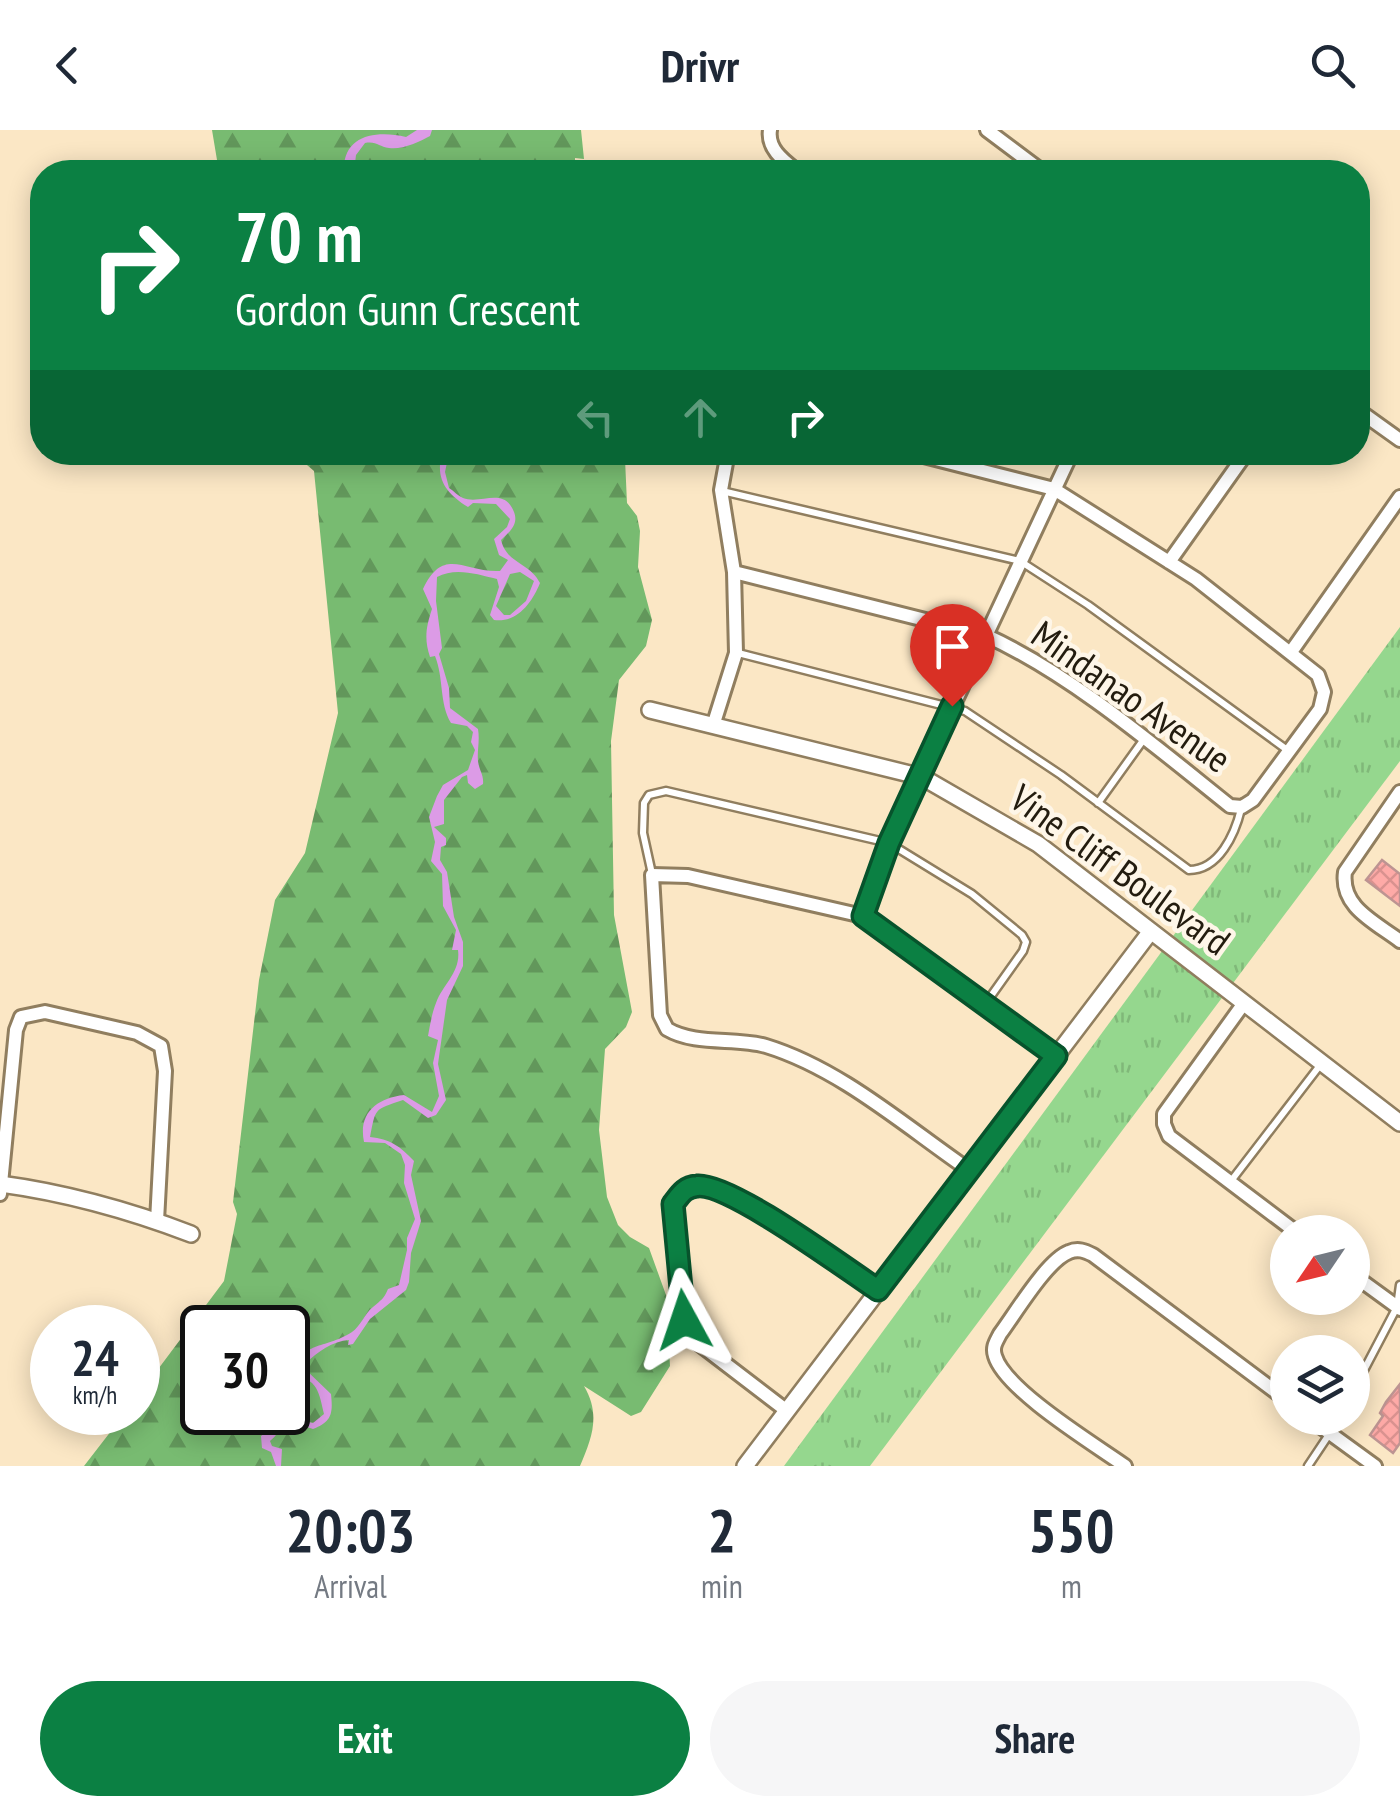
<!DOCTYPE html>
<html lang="en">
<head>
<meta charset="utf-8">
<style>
	:root { --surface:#fff; --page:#f6f6f7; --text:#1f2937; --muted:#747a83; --accent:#0b8043 }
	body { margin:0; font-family:"PT Sans Narrow",sans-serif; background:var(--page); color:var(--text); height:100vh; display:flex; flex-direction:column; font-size:38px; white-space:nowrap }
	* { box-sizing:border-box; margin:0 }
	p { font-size:32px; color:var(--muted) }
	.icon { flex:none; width:55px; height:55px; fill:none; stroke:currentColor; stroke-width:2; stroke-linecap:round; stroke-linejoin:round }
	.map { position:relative; height:1336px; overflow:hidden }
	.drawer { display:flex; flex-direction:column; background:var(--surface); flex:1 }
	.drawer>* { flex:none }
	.guide { position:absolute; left:30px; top:30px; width:1340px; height:305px; border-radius:40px; box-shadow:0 5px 25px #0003; background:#0b8043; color:#fff; overflow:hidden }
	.needle { width:65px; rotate:235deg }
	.buttons { position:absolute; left:1270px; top:1085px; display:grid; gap:20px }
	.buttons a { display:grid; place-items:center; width:100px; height:100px; border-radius:50%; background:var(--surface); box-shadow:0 5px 25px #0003; font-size:50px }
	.speed { position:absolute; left:30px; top:1175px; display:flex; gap:20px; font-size:50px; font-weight:700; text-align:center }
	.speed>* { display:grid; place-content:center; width:130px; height:130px; border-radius:50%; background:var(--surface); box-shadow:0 5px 25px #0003; line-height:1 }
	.speed small { font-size:25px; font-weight:400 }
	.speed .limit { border:5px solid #111; border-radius:15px; background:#fff; color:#111 }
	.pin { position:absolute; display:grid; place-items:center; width:85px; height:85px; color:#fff; margin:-102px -42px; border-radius:50% 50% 50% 0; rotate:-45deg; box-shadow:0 0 10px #0007 }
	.pin .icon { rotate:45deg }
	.me { position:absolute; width:110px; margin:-55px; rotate:355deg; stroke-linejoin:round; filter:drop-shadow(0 0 8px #0008) }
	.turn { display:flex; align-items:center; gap:35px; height:210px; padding:0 40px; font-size:45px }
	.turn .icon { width:130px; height:130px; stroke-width:2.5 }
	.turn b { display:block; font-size:70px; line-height:85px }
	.lanes { display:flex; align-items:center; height:95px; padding:0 40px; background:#0003; justify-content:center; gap:50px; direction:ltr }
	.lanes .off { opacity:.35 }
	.eta { display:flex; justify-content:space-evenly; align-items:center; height:170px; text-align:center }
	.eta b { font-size:60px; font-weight:700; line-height:70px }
	.cta { display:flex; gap:20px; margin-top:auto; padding:20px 40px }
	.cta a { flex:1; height:115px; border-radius:60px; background:var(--accent); color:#fff; font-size:40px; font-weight:700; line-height:115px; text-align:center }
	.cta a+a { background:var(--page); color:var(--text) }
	header { display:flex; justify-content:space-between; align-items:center; height:130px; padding:0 40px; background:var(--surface); font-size:45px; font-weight:700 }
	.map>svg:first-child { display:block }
	.grass { fill:url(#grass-tufts) }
	.forest { fill:url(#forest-firs); fill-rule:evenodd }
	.water { fill:#dc9be6; fill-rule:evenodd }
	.building { fill:url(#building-cross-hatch); stroke:#bd9492; stroke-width:2.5 }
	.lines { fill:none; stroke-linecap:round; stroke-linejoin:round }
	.service-casing { stroke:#907e5f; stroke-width:11 }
	.minor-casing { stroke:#907e5f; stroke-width:18 }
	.tertiary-casing { stroke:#907e5f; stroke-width:20 }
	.service { stroke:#fff; stroke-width:6 }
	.minor { stroke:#fff; stroke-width:12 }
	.tertiary { stroke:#fff; stroke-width:15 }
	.route-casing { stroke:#07532c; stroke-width:25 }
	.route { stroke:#0b8043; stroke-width:18 }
	.labels { text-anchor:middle; stroke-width:9; stroke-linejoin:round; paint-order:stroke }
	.street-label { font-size:38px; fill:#231c0f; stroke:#fef6e8 }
</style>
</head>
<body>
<header><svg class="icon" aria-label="back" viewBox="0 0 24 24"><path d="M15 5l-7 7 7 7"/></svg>Drivr<svg class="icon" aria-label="search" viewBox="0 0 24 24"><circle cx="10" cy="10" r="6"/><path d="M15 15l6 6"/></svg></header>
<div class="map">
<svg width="1400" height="1336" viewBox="0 0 1400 1336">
	<defs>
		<pattern id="grass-tufts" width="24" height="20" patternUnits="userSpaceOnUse" patternTransform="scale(2.5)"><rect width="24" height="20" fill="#95d78e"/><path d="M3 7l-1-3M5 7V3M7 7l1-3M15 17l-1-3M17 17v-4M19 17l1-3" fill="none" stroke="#80b879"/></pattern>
		<pattern id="forest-firs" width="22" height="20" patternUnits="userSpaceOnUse" patternTransform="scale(2.5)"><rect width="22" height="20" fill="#78bb71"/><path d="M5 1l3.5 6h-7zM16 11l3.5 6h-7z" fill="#62975b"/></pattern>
		<pattern id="building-cross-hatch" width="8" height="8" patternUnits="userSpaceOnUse" patternTransform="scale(2.5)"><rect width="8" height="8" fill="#feaaa7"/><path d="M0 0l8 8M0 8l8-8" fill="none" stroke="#d9928f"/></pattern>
	</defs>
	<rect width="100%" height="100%" fill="#fbe7c5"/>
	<!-- grass -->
	<path class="grass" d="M1400,497V631L870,1336H784Z"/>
	<!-- forest -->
	<path class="forest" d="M212,0H581L584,29L575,28V42H219Z
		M293,323H636V325L625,329L627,373L637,386L640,401L638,437L652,490L646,516L619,550L611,611L614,785L632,882L626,897L605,919L599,1000L607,1067L618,1095L630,1107L649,1118L666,1165L670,1236L641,1282L631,1286L584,1256C601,1285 592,1308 580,1336H84L125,1283L138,1282V1266L224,1151L237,1084L233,1072L259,850L275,770L305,723L338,583L314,341ZM202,1198H288V1282H202Z"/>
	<!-- water -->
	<path class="water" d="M417,0H432L430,6C419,12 402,20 389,18C379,17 377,11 365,13L356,25L354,42H344C342,5 376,0 406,7Z
		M442,323H449L445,342L449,358C454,361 458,366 463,368C481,375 504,356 514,382C519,395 509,402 501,410C507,434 529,432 540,453C532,473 517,493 494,490L490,485L499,457L497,449C477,444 455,437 437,447L436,471L442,518L439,524L449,558L450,578L478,599C480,611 477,620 478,631C479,640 484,645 483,654L475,659L468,653L467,645L462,647L444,670V694L434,697L446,708V715L441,717L440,730L447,742L454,787L463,812V836L447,870L438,934L446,970L436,985L428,988L403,970C373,980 376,978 370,1007C390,1009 400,1016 414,1031L411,1045L421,1091L411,1123L409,1152L406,1160L370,1189L353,1214L348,1215L349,1210C333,1211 317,1222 306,1233L305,1239L331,1264C333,1283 332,1292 313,1299L289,1291C281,1295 278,1305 270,1311L272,1316L282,1319L281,1336H276L271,1322L262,1318L261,1306L287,1287L313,1293L324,1284C318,1257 316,1247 288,1247C305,1208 322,1221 352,1202C360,1197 365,1183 373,1177C381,1170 384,1169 388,1159L399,1155L407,1120V1108L415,1089L404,1053L405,1035L401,1024L385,1013L364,1012C358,983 377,968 404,965L432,982L439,966L433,933L438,910L428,906C430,895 432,883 436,873C443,854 461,842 458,820H452L456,800L443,776L442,744L431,731L435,712L429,687L437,666L443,655L468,640L475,620L471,612L473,602L467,596L451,593C439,573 444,548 435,526L430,527C424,509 426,497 432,479L423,459C444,415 464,443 500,441L508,430L499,425L494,409L507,397L510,389L496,374L473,373L468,377C446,363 435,349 442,323ZM520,442L534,451L526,471L510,485H504L496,476L510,444Z"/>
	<!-- building -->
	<path class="building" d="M1382,730L1400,744V776L1366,750Z
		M1400,1254V1313L1393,1323L1370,1305L1383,1286L1380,1283L1386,1272Z"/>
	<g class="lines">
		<!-- service casing -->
		<g class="service-casing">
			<path id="service" d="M722,361L1020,431L1088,475L1290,622
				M738,523L965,581L1061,645L1189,740C1219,740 1235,704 1241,679
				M1098,673L1144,609
				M652,744L643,703L644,673L649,665L666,661L889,713L972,764L1022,805L1026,812L1023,821L986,873
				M1231,1051L1321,934
				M1352,1263L1397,1177L1400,1155
				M1308,1336L1340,1288"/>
		</g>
		<!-- minor casing -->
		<g class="minor-casing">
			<path id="minor" d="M770,0C767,19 784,31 798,42
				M987,0L1043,42
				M1358,280L1400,310
				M1169,432L1247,322
				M734,442L985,505C1071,544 1156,617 1230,676L1242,677L1253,670L1320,579L1324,562L1318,545L1196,449L1054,359L908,322
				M1291,522L1400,367
				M713,596L736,523L734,442L721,360L728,322
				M1400,662L1345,742C1340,777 1375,792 1400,811
				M863,786L889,713L1072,322
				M1244,873L1164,984V994L1169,1006L1296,1102
				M969,1040C906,997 841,939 766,916C735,907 696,916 667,899L660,885L652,745L688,746L863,786L1056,927
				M0,1064L16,900L21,887L45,882L137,903L161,916L165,941L157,1091
				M1352,1144L1400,1179
				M787,1281L689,1206L684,1190L673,1075C680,1065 684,1058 696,1056C728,1052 846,1139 878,1161
				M1309,1288L1375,1336
				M1125,1336C1094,1314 1005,1260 995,1226C992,1217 996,1212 1000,1204C1015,1184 1047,1130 1069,1122C1078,1118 1085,1121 1093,1125L1288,1271"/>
		</g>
		<!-- tertiary casing -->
		<g class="tertiary-casing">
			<path id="tertiary" d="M650,580L922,647L1038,714L1400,993
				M0,1054C67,1063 128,1080 191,1104
				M745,1336L1151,801"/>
		</g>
		<!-- service -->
		<use href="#service" class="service"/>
		<!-- minor -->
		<use href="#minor" class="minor"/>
		<!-- tertiary -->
		<use href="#tertiary" class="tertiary"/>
	</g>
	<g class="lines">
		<!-- route casing -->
		<g class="route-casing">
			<path id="route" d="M684,1190L673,1074C680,1065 684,1057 697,1056C729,1052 846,1139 878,1160L1056,926L863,786L889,713L952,576"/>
		</g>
		<!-- route -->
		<use href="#route" class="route"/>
	</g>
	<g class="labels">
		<!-- street labels -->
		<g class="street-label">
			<text transform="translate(1131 567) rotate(35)" y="13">Mindanao Avenue</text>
			<text transform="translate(1120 740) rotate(36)" y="13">Vine Cliff Boulevard</text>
		</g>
	</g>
</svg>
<div class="buttons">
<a><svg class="needle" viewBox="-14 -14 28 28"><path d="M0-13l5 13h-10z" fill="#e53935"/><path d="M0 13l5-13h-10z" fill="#747a83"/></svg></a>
<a><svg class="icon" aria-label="layers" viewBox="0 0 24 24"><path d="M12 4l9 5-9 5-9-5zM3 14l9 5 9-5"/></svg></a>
</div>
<div class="speed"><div>24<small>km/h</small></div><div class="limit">30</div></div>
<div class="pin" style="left:952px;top:576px;background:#d93025"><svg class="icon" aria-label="arrive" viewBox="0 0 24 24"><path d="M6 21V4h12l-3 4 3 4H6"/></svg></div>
<svg class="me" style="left:684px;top:1190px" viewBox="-20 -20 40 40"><path d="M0-17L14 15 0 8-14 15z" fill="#0b8043" stroke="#fff" stroke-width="4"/></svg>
<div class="guide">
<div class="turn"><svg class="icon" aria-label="right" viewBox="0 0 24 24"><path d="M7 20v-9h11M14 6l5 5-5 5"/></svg><div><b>70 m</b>Gordon Gunn Crescent</div></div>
<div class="lanes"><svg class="icon off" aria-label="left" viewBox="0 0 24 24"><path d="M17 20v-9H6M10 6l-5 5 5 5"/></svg><svg class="icon off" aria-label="ahead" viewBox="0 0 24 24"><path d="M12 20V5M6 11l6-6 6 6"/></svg><svg class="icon" aria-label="right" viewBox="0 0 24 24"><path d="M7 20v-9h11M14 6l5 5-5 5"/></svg></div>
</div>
</div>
<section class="drawer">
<div class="eta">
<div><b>20:03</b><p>Arrival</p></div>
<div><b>2</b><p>min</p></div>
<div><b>550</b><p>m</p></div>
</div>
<div class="cta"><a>Exit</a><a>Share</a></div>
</section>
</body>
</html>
